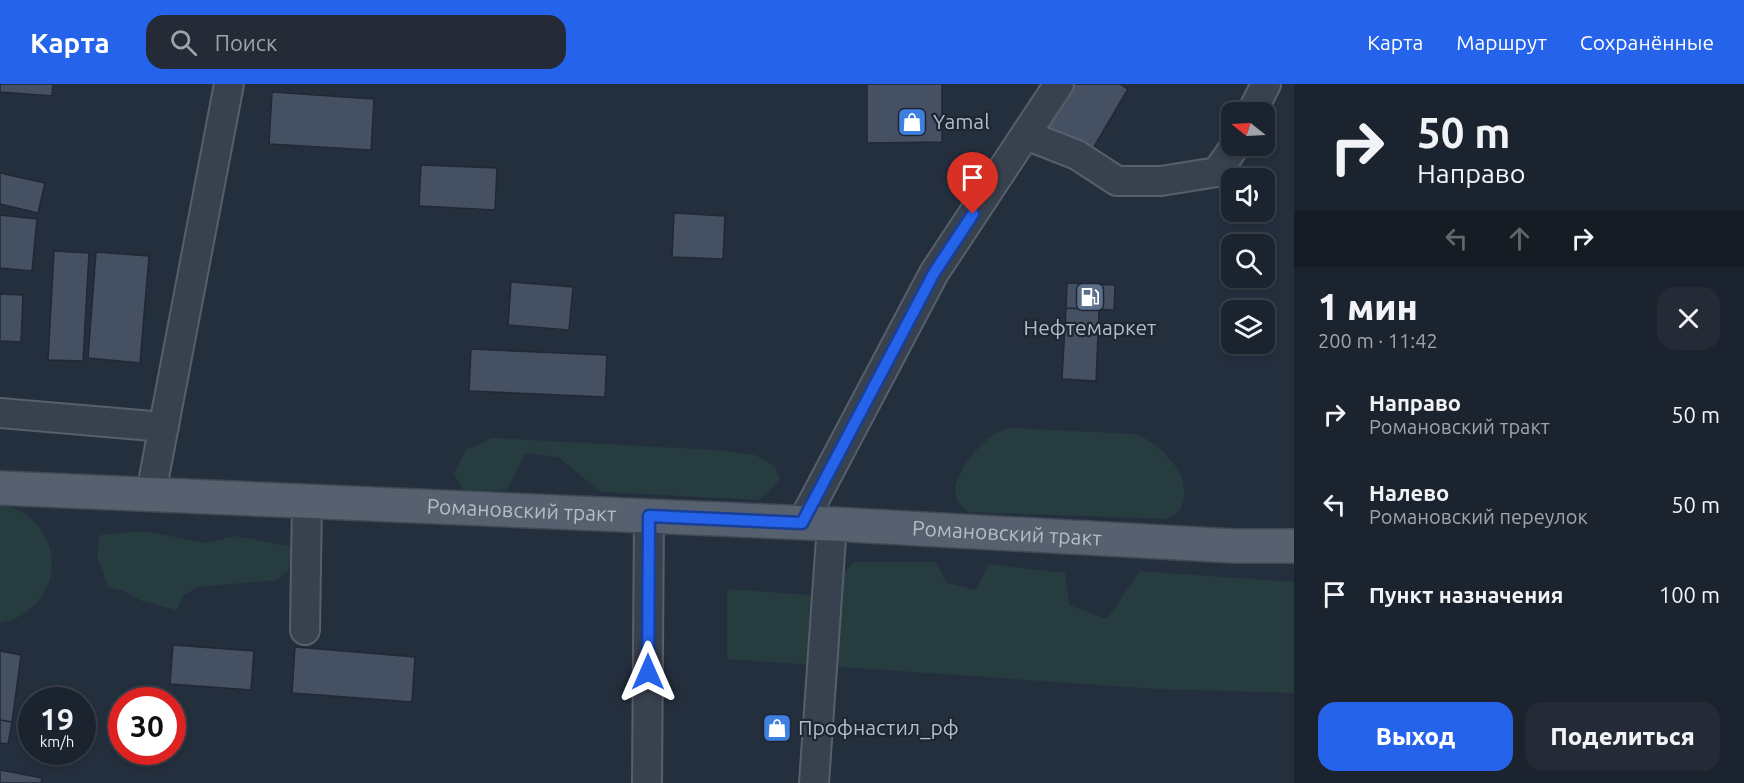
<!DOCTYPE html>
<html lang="ru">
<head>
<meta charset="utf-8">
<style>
	:root { --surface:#1b232e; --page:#242b36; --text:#f1f3f6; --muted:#a0a4aa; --line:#39404a; --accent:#2563eb }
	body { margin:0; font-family:Ubuntu,sans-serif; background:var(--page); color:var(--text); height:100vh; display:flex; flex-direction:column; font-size:22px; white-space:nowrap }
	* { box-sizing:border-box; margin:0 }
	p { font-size:20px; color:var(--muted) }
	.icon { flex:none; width:33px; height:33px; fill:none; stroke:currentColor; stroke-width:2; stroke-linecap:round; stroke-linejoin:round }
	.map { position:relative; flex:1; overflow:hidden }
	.drawer { display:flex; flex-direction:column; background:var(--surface); width:450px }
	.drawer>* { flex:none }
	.hud { background:#1b232e; color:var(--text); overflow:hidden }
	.needle { width:39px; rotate:288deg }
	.tools { position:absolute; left:1221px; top:18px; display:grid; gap:12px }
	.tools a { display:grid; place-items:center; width:54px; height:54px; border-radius:12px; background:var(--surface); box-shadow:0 3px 9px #0003,0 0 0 2px var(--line); font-size:30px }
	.speed { position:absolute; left:18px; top:603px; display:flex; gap:12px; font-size:30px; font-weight:700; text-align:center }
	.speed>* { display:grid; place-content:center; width:78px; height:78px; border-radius:50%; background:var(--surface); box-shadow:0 3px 9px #0003,0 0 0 2px var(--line); line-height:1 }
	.speed small { font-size:15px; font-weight:400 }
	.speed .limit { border:9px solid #d22; background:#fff; color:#111 }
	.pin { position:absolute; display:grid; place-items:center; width:51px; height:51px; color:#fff; margin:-62px -26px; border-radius:50% 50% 50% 0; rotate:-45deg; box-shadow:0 0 6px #0007 }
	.pin .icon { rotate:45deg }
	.me { position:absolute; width:66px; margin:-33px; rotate:0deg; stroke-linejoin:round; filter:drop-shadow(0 0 4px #0008) }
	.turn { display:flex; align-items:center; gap:21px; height:126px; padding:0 24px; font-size:27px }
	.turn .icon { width:78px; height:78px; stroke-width:2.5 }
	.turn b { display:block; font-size:42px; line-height:51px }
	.lanes { display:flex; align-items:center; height:57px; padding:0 24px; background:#0003; justify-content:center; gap:30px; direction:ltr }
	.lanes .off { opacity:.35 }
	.round { display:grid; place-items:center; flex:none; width:63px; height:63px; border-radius:18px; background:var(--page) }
	.overview { display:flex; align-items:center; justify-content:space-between; height:102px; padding:0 24px }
	h1 { font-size:36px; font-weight:800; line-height:45px }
	.primary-button { display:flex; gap:12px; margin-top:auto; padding:12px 24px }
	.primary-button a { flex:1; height:69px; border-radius:18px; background:var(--accent); color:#fff; font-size:24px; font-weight:800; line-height:69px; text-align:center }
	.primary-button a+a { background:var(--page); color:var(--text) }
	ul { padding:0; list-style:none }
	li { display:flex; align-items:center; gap:18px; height:90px; padding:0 24px }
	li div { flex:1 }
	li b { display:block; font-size:22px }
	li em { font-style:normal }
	header { display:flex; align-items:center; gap:36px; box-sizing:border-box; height:84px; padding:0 30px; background:var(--accent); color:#fff }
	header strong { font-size:28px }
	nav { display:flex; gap:33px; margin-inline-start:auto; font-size:21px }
	.search { width:420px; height:54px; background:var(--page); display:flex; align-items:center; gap:15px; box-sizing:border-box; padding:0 21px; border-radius:18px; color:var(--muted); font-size:22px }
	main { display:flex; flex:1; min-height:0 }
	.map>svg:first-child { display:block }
	.green { fill:#263c3f }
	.building { fill:#455162; stroke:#1f2835; stroke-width:1.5 }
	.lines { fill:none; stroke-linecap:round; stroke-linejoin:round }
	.minor-casing { stroke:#565f6c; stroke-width:32 }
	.major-casing { stroke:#414a57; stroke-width:36 }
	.minor { stroke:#38414e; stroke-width:28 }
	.major { stroke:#56606e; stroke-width:33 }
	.route-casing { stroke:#184099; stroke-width:15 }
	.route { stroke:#2563eb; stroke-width:10 }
	.labels { text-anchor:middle; stroke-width:4.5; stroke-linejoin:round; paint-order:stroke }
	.poi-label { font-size:21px; fill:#b4bcc9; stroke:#1d2633; text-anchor:start }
	.street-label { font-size:21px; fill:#b4bcc9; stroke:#1d2633 }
</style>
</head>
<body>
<header>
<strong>Карта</strong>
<div class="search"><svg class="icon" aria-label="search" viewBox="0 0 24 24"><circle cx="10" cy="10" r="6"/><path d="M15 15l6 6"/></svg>Поиск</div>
<nav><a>Карта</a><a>Маршрут</a><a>Сохранённые</a></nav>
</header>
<main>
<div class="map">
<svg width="1294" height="699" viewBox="0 0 1294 699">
	<rect width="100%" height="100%" fill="#242f3e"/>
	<!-- green -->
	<path class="green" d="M1012,344L1136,350C1156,358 1183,382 1184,405C1185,413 1182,421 1179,428L1166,435L967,428C963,423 957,419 956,413C950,392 980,358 998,348C1002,346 1008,345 1012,344Z
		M492,354L715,366L755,371L775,382L780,396L759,416L601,408L558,373L525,369L507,406L463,407L454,390L466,366Z
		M0,420C69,434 69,525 0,539Z
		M145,447L205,459L235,452L293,463L288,487L276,496L199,503L184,511L176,526L142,517L124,507L108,503L97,472L100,451Z
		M854,478H936L947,499L976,506L989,480L1065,489L1069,521L1107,535L1140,487L1294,498V609L1156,605L727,575V505L824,512Z"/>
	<!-- building -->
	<path class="building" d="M0,0H53L52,12L0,8Z
		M867,0H942V58L867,59Z
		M1072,0H1120L1128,5L1088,73L1045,48Z
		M272,8L374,15L371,66L269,60Z
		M421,81L497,84L495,126L419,122Z
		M0,89L45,99L38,129L0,120Z
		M674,129L725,132L723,175L672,173Z
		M0,131L37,135L32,187L0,184Z
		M54,167L89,169L83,277L48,276Z
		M96,168L149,172L140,279L88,274Z
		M511,198L573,203L569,246L508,241Z
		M1067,199L1115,201L1114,226L1066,224Z
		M0,210L23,211L21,258L0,257Z
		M1066,224L1099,226L1096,297L1062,295Z
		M471,265L607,271L605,313L469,307Z
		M173,561L254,567L251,606L170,600Z
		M295,563L415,573L412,618L292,609Z
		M0,567L21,571L12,638L0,636Z
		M0,636L12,638L8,660L0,659Z
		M0,686L42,694L41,699H0Z"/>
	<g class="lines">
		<!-- minor casing -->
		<g class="minor-casing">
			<path id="minor" d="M1252,28L1266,0
				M1026,51L1077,71L1117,97H1161L1217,88L1235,62
				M0,329L164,343
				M151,409L229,0
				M802,439L934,189L1059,0
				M305,546L307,416
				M647,699L649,432
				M814,699L832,440"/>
		</g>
		<!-- major casing -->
		<g class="major-casing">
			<g id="major">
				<path id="s1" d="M0,404L832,440L1234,462H1294"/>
			</g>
		</g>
		<!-- minor -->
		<use href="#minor" class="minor"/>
		<!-- major -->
		<use href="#major" class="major"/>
	</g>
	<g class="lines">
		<!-- route casing -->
		<g class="route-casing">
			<path id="route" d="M648,588L649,432L802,439L934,189L973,130"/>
		</g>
		<!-- route -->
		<use href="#route" class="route"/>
	</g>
	<!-- icons -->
	<defs>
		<g id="shop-square" transform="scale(1.5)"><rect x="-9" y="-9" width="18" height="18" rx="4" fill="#3f7fe0" stroke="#1d2633"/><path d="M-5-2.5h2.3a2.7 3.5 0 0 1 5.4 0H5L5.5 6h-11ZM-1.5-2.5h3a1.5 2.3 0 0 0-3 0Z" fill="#fff"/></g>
		<g id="fuel-square" transform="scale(1.5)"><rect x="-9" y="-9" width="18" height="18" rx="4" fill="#5c6f8a" stroke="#1d2633"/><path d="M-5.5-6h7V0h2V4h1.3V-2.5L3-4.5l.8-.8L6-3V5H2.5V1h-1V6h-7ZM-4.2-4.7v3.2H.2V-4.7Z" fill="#fff"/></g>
	</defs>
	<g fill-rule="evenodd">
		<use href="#shop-square" x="912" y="38"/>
		<use href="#fuel-square" x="1090" y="213"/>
		<use href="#shop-square" x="777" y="644"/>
	</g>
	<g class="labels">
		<!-- poi labels -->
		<g class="poi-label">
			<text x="933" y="45">Yamal</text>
			<text x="1090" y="251" text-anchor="middle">Нефтемаркет</text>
			<text x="798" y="651">Профнастил_рф</text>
		</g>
		<!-- street labels -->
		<g class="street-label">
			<text dy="7" stroke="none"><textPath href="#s1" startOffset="522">Романовский тракт</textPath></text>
			<text dy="7" stroke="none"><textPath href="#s1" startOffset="1008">Романовский тракт</textPath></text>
		</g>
	</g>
</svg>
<div class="tools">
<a><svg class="needle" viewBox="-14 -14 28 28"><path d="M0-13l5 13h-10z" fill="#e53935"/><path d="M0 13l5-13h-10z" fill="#a0a4aa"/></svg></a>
<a><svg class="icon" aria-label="sound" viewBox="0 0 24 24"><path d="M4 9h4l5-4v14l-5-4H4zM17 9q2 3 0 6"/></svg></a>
<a><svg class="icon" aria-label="search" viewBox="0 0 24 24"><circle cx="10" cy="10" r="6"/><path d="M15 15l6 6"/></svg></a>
<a><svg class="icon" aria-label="layers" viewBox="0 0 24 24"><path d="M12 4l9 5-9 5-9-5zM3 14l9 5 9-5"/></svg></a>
</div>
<div class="speed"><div>19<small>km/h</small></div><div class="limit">30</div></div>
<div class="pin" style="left:973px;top:130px;background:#d93025"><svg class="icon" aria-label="arrive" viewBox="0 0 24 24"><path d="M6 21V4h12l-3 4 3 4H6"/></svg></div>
<svg class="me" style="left:648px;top:588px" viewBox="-20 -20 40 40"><path d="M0-17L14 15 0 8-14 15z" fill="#2563eb" stroke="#fff" stroke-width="4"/></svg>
</div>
<section class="drawer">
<div class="hud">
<div class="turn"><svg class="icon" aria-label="right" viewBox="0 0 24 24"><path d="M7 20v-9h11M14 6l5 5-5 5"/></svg><div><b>50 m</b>Направо</div></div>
<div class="lanes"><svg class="icon off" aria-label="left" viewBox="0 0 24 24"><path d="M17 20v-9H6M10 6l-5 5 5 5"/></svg><svg class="icon off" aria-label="ahead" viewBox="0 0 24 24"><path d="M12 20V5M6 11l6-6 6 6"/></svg><svg class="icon" aria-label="right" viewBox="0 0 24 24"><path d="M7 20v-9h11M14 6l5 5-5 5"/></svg></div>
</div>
<div class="overview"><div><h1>1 мин</h1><p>200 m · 11:42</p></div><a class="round"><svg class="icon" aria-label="close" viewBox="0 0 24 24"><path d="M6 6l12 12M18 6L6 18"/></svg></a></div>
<ul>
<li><svg class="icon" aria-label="right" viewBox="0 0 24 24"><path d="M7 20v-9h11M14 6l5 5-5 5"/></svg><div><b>Направо</b><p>Романовский тракт</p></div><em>50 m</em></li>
<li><svg class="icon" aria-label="left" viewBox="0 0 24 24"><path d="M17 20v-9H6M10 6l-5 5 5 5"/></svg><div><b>Налево</b><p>Романовский переулок</p></div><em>50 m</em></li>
<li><svg class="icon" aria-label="arrive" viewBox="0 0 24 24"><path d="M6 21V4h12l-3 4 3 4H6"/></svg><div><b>Пункт назначения</b></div><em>100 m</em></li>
</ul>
<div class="primary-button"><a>Выход</a><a>Поделиться</a></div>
</section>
</main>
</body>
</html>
